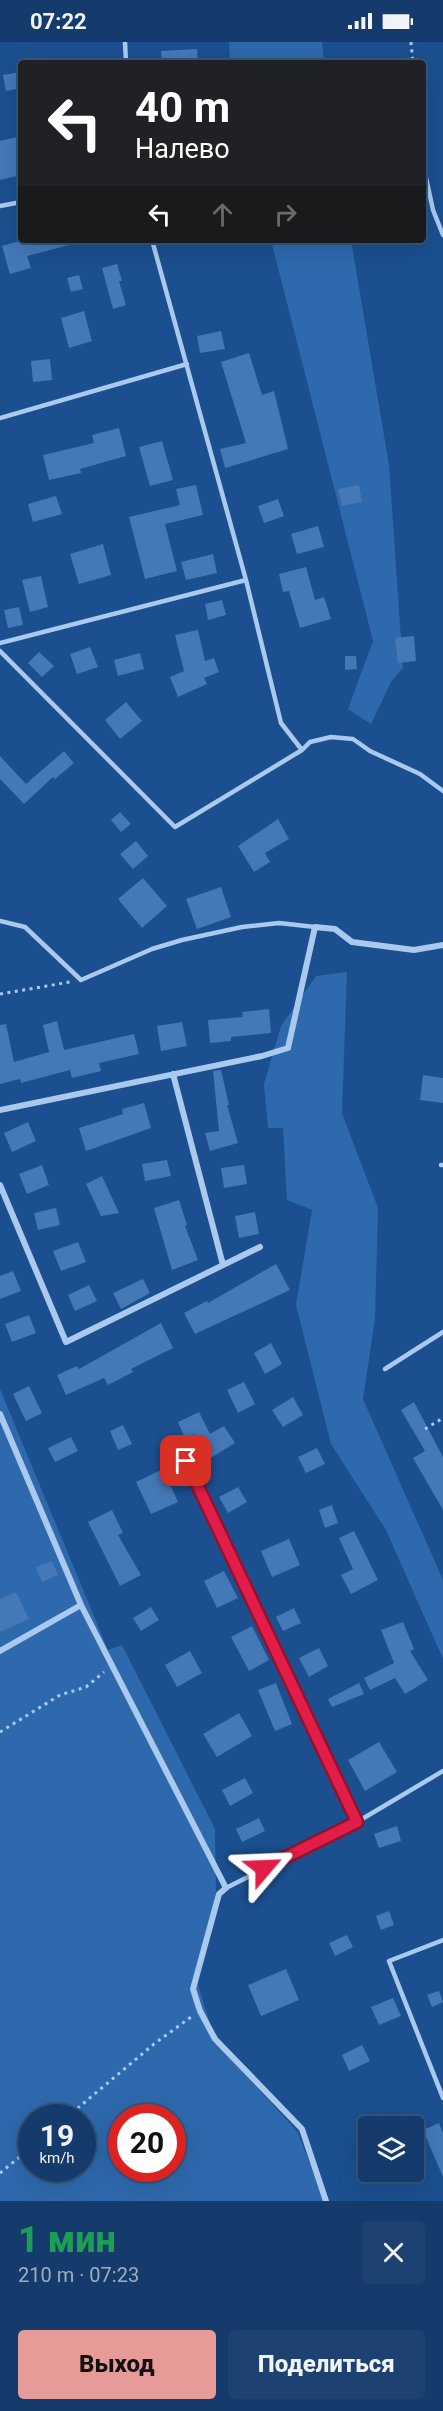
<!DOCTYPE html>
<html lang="ru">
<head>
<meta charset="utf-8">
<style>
	:root { --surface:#143b6b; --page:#1d4271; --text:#f1f3f6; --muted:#9dadc1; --line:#33557e; --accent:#e69b98 }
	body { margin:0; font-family:Roboto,sans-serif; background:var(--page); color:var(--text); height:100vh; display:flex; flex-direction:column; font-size:22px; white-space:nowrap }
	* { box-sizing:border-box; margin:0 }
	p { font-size:20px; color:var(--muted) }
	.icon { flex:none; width:33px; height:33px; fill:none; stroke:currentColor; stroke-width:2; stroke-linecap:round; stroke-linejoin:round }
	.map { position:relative; height:2159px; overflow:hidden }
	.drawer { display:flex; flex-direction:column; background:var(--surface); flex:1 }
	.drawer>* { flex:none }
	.guide { position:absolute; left:18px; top:18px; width:408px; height:183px; border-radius:6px; box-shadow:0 6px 24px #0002,0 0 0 2px var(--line); background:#202124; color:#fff; overflow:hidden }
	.controls { position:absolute; left:358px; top:2074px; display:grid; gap:12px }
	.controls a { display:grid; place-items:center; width:66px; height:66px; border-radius:6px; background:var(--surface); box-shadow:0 6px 24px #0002,0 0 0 2px var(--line); font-size:30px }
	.speed { position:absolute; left:18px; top:2062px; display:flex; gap:12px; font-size:30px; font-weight:700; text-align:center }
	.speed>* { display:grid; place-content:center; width:78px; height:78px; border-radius:50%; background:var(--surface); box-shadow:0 6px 24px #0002,0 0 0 2px var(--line); line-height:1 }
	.speed small { font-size:15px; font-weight:400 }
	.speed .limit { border:9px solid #d22; background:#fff; color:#111 }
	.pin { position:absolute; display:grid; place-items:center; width:51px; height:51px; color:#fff; margin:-26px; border-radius:12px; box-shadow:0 3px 9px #0006 }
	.me { position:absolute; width:66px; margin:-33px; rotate:64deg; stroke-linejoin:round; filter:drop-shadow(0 0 4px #0008) }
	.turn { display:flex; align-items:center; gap:21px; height:126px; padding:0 18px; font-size:27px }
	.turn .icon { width:78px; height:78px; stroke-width:2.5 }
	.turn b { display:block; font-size:42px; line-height:51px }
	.lanes { display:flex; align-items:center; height:57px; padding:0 18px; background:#0003; justify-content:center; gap:30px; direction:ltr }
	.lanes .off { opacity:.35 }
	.round { display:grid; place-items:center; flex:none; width:63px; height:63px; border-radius:6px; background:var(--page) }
	.head { display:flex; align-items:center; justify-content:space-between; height:102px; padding:0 18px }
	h1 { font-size:36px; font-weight:800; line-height:45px; color:#1e9e55 }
	.button { display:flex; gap:12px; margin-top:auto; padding:12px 18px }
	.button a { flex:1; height:69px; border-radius:6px; background:var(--accent); color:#111; font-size:24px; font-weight:800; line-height:69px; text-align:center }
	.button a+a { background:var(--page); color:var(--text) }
	.status { display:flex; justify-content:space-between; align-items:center; height:42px; padding:0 30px; background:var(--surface); direction:ltr }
	.status svg { height:16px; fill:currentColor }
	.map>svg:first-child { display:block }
	.green { fill:#2e69ad; fill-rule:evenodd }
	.building { fill:#4478b7 }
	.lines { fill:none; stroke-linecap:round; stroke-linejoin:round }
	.path { stroke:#a9c9ee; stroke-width:3; stroke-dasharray:3 4.5; stroke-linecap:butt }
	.service { stroke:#a9c9ee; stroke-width:4.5 }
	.minor { stroke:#a9c9ee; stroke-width:6 }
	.route-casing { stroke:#92132f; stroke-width:15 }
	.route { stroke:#e11d48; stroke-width:10 }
</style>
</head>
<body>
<div class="status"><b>07:22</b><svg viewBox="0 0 49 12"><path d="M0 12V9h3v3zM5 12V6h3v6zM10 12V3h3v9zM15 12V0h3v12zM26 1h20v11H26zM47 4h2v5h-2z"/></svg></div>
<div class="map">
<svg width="443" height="2159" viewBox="0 0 443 2159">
	<rect width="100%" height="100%" fill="#1b4f8f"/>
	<!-- green -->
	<path class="green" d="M229,0H322L324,21H230Z
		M271,198H351L389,423L403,626L391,640L371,682L348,667L373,599Z
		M347,930L342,1071L378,1166L375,1277L363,1357L443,1538V1617L386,1488L331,1402L296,1263L312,1168L287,1158L283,1086H268L264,1042L281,984L316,934Z
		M0,1347L108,1608L122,1603L215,1787L216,1851L195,1933L216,2001L297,2089L325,2159H0ZM32,2076H82V2127H32ZM122,2076H172V2127H122Z"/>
	<!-- building -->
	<path class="building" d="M197,7L198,21H162L161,9Z
		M21,30V46L6,49L3,33Z
		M21,94V133L0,138V99Z
		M23,198H72L73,202L27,214L31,226L10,232L2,204Z
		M117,222L122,239H119L126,263L113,267L102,226Z
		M79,233L83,247L71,250L67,236Z
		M84,269L92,299L69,306L61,276Z
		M221,289L225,307L200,311L197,294Z
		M249,311L262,353L274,349L288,407L225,426L220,407L246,401L221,320Z
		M50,317L52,338L33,340L31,319Z
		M119,386L126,414L80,427L81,431L49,438L43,413L94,401L92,393Z
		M162,399L173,438L150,444L139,405Z
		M196,443L203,473L165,482L177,529L145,537L129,475L180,463L176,447Z
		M359,443L362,460L342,464L338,447Z
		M56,454L62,472L33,480L28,462Z
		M278,457L284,474L264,481L258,464Z
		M318,484L324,505L297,512L291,492Z
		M103,502L111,533L79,542L70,512Z
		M213,512L217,531L186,538L181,520Z
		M306,525L315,558L324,555L331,577L300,586L289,549L283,550L279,532Z
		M41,534L48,565L30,570L22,538Z
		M222,558L226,573L208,578L205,562Z
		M19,565L23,583L8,586L4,568Z
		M198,588L205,619L214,616L219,630L204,636L207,642L178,655L170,635L184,629L175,593Z
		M414,594L416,619L398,621L395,596Z
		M90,605L98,625L77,632L70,612Z
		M39,610L54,624L42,635L28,621Z
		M140,611L144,627L118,634L114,618Z
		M345,614H356L357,627L345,628Z
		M126,660L142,679L120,697L105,678Z
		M64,709L74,721L55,737L53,735L24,762L0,737V714L26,742Z
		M120,770L131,782L121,790L111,778Z
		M278,777L289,797L265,811L270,820L254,830L238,804Z
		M136,799L148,814L133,827L120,812Z
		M143,836L167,864L142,886L118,857Z
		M221,845L231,875L197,887L186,857Z
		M269,967L271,991L231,995V999L210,1001L208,978L243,975L242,970Z
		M57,979L64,1008L134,992L139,1012L99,1021L101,1029L72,1036L70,1028L21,1041L20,1037L0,1042V983L6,982L14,1020L49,1010L43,983Z
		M182,980L187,1004L161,1009L157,984Z
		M221,1028L229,1063H227L238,1101L210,1109L205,1091L219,1089L213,1029Z
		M423,1033L443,1036V1061L420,1058Z
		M144,1061L151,1086L86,1109L79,1086L123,1072L122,1067Z
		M28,1080L36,1099L12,1110L4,1091Z
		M167,1118L171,1134L145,1139L142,1122Z
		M42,1123L49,1143L27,1152L19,1132Z
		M244,1123L247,1142L224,1146L221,1126Z
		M102,1134L119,1171L101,1174L86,1142Z
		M179,1158L187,1183L185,1184L198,1218L172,1228L154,1166Z
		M56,1166L60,1183L38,1188L34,1171Z
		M255,1170L259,1192L239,1196L235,1174Z
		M78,1200L86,1220L61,1229L53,1209Z
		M276,1222L290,1248L195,1292L184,1271L207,1259L208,1261Z
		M13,1229L21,1249L0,1257V1234Z
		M143,1237L150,1251L121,1267L113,1251Z
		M89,1243L97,1259L75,1269L68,1253Z
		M29,1273L36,1291L12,1300L5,1282Z
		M161,1281L173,1306L131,1327L133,1330L108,1343L104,1336L66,1353L57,1333L77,1324L79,1327Z
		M271,1301L282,1322L265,1332L254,1311Z
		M244,1340L255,1362L238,1371L227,1348Z
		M29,1344L42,1371L26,1379L13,1352Z
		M293,1355L303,1373L283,1385L272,1368Z
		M414,1360L443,1415V1468L413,1416L425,1409L401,1368Z
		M199,1370L210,1392L224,1384L235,1401L209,1417L194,1392L185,1396L178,1380Z
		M123,1383L132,1402L118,1408L110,1389Z
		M71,1395L78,1409L55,1420L48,1406Z
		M317,1406L325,1422L306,1431L298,1415Z
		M163,1427L178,1460L151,1472L136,1440Z
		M238,1445L247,1460L228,1471L219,1455Z
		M332,1463L338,1481L325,1486L319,1468Z
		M112,1468L123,1491L118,1493L141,1533L120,1544L88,1480Z
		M354,1489L378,1538L351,1552L341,1533L353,1527L339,1496Z
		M289,1497L300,1523L272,1535L261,1509Z
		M52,1519L58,1533L42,1540L36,1525Z
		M224,1529L238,1556L217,1566L204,1539Z
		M16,1550L29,1577L0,1590V1557Z
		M151,1565L159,1578L141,1589L133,1576Z
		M294,1566L301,1581L283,1589L276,1575Z
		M403,1580L414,1607L410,1609L428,1638L405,1652L395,1636L370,1648L364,1636L394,1621L381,1588Z
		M252,1584L269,1618L249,1629L231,1595Z
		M319,1606L328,1624L309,1635L299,1616Z
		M190,1609L202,1631L177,1645L165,1623Z
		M276,1641L292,1682L275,1689L258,1648Z
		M359,1641L364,1652L332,1665L328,1657Z
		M239,1671L252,1694L217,1715L203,1692Z
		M379,1700L397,1730L365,1749L348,1718Z
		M245,1736L253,1751L230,1764L222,1748Z
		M259,1776L265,1789L242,1800L236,1787Z
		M397,1784L401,1799L379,1806L374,1792Z
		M389,1869L394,1883L381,1888L376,1874Z
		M347,1893L353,1905L335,1914L329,1901Z
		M286,1927L299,1958L261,1974L248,1943Z
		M439,1949L443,1960L432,1965L427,1953Z
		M393,1956L401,1974L379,1983L371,1965Z
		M362,2003L370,2019L349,2029L342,2013Z
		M439,2081L443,2091V2135L423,2088Z"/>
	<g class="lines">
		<!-- path -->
		<path class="path" d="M411,0L413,21
			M0,952L70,940
			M425,1387L443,1376
			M0,1690L60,1653L86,1645L104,1630
			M66,2076L154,2002L191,1975
			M0,2131L32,2105"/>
		<!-- service -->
		<path class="service" d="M125,0L126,21
			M425,131L433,168L443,193
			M0,164L21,160
			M152,198L246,538L281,681L302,708
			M0,376L187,322
			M0,601L246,538
			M0,609L175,785L302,708L310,700L331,695L353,697L370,709L420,732L443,749
			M0,879L25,885L81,938L152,907L182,898L242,885L279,881L315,885
			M441,1123H443
			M385,1327L443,1290
			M186,1419L357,1780
			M226,1846L357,1780L443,1729
			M443,1898L389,1919L443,2056"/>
		<!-- minor -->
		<path class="minor" d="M173,1032L223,1223
			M0,1068L262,1014L288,1006L315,885L335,887L352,900L414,908L443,903
			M0,1143L66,1300L260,1205
			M0,1372L81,1563L226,1846L219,1852L193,1947L200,1969L215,1997L302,2087L326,2159
			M0,1609L81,1563"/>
	</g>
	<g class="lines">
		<!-- route casing -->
		<g class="route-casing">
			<path id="route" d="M186,1419L357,1780L264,1826"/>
		</g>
		<!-- route -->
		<use href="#route" class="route"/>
	</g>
</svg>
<div class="controls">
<a><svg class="icon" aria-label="layers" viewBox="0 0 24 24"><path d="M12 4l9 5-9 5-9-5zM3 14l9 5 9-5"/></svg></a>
</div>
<div class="speed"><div>19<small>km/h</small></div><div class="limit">20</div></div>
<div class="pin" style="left:186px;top:1419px;background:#d93025"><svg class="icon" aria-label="arrive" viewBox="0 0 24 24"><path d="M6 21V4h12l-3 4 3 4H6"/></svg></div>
<svg class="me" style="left:264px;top:1826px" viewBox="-20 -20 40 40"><path d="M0-17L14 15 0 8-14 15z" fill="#e11d48" stroke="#fff" stroke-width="4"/></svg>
<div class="guide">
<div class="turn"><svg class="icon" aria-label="left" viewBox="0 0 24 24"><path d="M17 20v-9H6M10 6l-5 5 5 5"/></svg><div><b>40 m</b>Налево</div></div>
<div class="lanes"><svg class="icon" aria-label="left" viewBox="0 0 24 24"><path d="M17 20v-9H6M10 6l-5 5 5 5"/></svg><svg class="icon off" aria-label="ahead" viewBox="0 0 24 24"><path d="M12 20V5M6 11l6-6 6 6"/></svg><svg class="icon off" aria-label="right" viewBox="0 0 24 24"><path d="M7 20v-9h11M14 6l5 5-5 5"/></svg></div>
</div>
</div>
<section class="drawer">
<div class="head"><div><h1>1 мин</h1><p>210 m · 07:23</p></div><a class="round"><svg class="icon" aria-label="close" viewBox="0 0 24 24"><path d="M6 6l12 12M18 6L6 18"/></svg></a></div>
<div class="button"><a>Выход</a><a>Поделиться</a></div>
</section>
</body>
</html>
